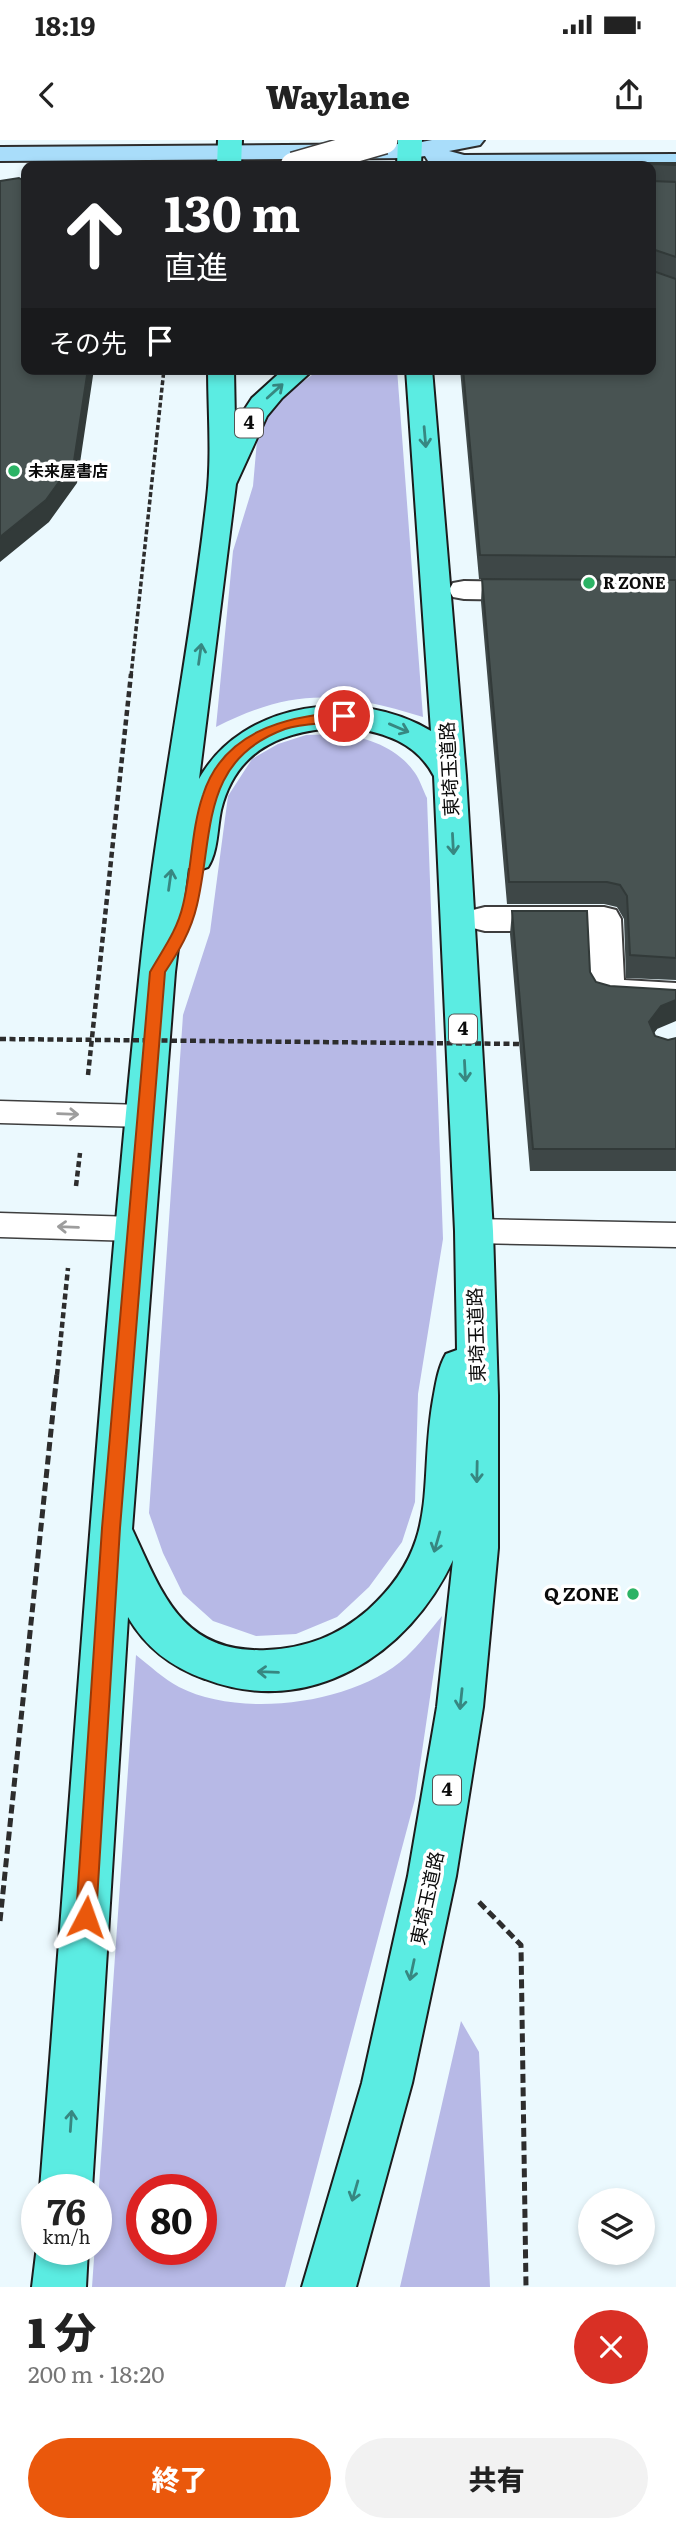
<!DOCTYPE html>
<html lang="ja">
<head>
<meta charset="utf-8">
<style>
	:root { --surface:#fff; --page:#f2f2f2; --text:#222; --muted:#767676; --accent:#ea580c }
	body { margin:0; font-family:Literata,"Noto Sans JP",serif; background:var(--page); color:var(--text); height:100vh; display:flex; flex-direction:column; font-size:26px; white-space:nowrap }
	* { box-sizing:border-box; margin:0 }
	p { font-size:23px; color:var(--muted) }
	.icon { flex:none; width:38px; height:38px; fill:none; stroke:currentColor; stroke-width:2; stroke-linecap:round; stroke-linejoin:round }
	.map { position:relative; height:2147px; overflow:hidden }
	.side { display:flex; flex-direction:column; background:var(--surface); flex:1 }
	.side>* { flex:none }
	.banner { position:absolute; left:21px; top:21px; width:635px; height:214px; border-radius:14px; box-shadow:0 4px 10px #0003; background:#202124; color:#fff; overflow:hidden }
	.controls { position:absolute; left:578px; top:2048px; display:grid; gap:14px }
	.controls a { display:grid; place-items:center; width:77px; height:77px; border-radius:50%; background:var(--surface); box-shadow:0 4px 10px #0003; font-size:35px }
	.speed { position:absolute; left:21px; top:2034px; display:flex; gap:14px; font-size:35px; font-weight:700; text-align:center }
	.speed>* { display:grid; place-content:center; width:91px; height:91px; border-radius:50%; background:var(--surface); box-shadow:0 4px 10px #0003; line-height:1 }
	.speed small { font-size:18px; font-weight:400 }
	.speed .limit { border:10px solid #d22; background:#fff; color:#111 }
	.pin { position:absolute; display:grid; place-items:center; width:60px; height:60px; color:#fff; margin:-30px; border:4px solid #fff; border-radius:50%; box-shadow:0 2px 7px #0007 }
	.me { position:absolute; width:77px; margin:-38px; rotate:4deg; stroke-linejoin:round; filter:drop-shadow(0 0 5px #0008) }
	.turn { display:flex; align-items:center; gap:24px; height:147px; padding:0 28px; font-size:32px }
	.turn .icon { width:91px; height:91px; stroke-width:2.5 }
	.turn b { display:block; font-size:49px; line-height:60px }
	.then { display:flex; align-items:center; height:66px; padding:0 28px; background:#0003; gap:14px; font-size:26px }
	.round { display:grid; place-items:center; flex:none; width:74px; height:74px; border-radius:37px; background:var(--page) }
	.overview { display:flex; align-items:center; justify-content:space-between; height:119px; padding:0 28px }
	h1 { font-size:42px; font-weight:800; line-height:52px }
	.cta { display:flex; gap:14px; margin-top:auto; padding:14px 28px }
	.cta a { flex:1; height:80px; border-radius:42px; background:var(--accent); color:#fff; font-size:28px; font-weight:800; line-height:80px; text-align:center }
	.cta a+a { background:var(--page); color:var(--text) }
	.status { display:flex; justify-content:space-between; align-items:center; height:49px; padding:0 35px; background:var(--surface); direction:ltr }
	.status svg { height:19px; fill:currentColor }
	header { display:flex; justify-content:space-between; align-items:center; height:91px; padding:0 28px; background:var(--surface); font-size:32px; font-weight:800 }
	.map>svg:first-child { display:block }
	.green { fill:#b7b9e6; fill-rule:evenodd }
	.lines { fill:none; stroke-linecap:round; stroke-linejoin:round }
	.lane-casing { stroke:#3e3e3e; stroke-width:3 }
	.street-casing { stroke:#3e3e3e; stroke-width:4 }
	.secondary-casing { stroke:#2d2d2d; stroke-width:4 }
	.highway-casing { stroke:#1c1c1c; stroke-width:4 }
	.path-far2 { stroke:#2d2d2d; stroke-width:3.5; stroke-dasharray:5 2.5; stroke-linecap:butt }
	.path-far1 { stroke:#2d2d2d; stroke-width:4.5; stroke-dasharray:6 3.5; stroke-linecap:butt }
	.path { stroke:#2d2d2d; stroke-width:5; stroke-dasharray:9 4.5; stroke-linecap:butt }
	.lane { fill:#fff; fill-rule:evenodd }
	.street { fill:#fff; fill-rule:evenodd }
	.secondary { fill:#a9ddfa; fill-rule:evenodd }
	.highway { fill:#5bece2; fill-rule:evenodd }
	.street-bridge-casing { stroke:#3e3e3e; stroke-width:30; stroke-linecap:butt }
	.path-bridge { stroke:#2d2d2d; stroke-width:4.5; stroke-dasharray:6 3.5; stroke-linecap:butt }
	.street-bridge { stroke:#fff; stroke-width:27 }
	.wall { fill:#3e4747 }
	.shaded-wall { fill:#323a39 }
	.building { fill:#485352; stroke:#323a39; stroke-width:2 }
	.oneway { stroke:#378781 }
	.oneway2 { stroke:#9d9d9d }
	.route { fill:#ea580c; stroke:#983908; stroke-width:2 }
	.poi-dot { fill:#2cb365; stroke:#fff; stroke-width:2.5 }
	.labels { text-anchor:middle; stroke-width:7; stroke-linejoin:round; paint-order:stroke }
	.far-poi-label { font-size:16px; font-weight:bold; fill:#0b0b0b; stroke:#fff; text-anchor:start }
	.shield { fill:#fff; stroke:#545454; stroke-width:2 }
	.shield-label { font-size:18px; font-weight:bold; fill:#0b0b0b }
	.street-label { font-size:19px; fill:#0b0b0b; stroke:#fff }
	.poi-label { font-size:19px; font-weight:bold; fill:#0b0b0b; stroke:#fff; text-anchor:end }
</style>
</head>
<body>
<div class="status"><b>18:19</b><svg viewBox="0 0 49 12"><path d="M0 12V9h3v3zM5 12V6h3v6zM10 12V3h3v9zM15 12V0h3v12zM26 1h20v11H26zM47 4h2v5h-2z"/></svg></div>
<header><svg class="icon" aria-label="back" viewBox="0 0 24 24"><path d="M15 5l-7 7 7 7"/></svg>Waylane<svg class="icon" aria-label="share" viewBox="0 0 24 24"><path d="M12 15V3M7 8l5-5 5 5M5 13v7h14v-7"/></svg></header>
<div class="map">
<svg width="676" height="2147" viewBox="0 0 676 2147">
	<rect width="100%" height="100%" fill="#ebf9fe"/>
	<!-- green -->
	<path class="green" d="M320,229H397L423,577C341,552 295,547 216,587L233,411L253,346L258,289L265,274L277,261Z
		M339,594C367,597 398,608 415,633C420,640 423,650 427,658L443,1099L418,1254L415,1362L402,1402L369,1447L337,1477L296,1494L256,1496L213,1481L183,1454L163,1413L149,1373L183,875L210,792L228,656L252,619L278,604L306,595Z
		M442,1476L415,1659L285,2147H92L136,1515C150,1526 164,1539 179,1547C241,1579 355,1564 406,1517C419,1505 430,1490 442,1476ZM201,2049V2109H142V2049Z
		M461,1881L479,1912L490,2147H400Z"/>
	<g class="lines">
		<!-- lane casing -->
		<g class="lane-casing">
			<path id="lane" d="M0,961L144,965L154,968L158,976L154,984L144,987L0,983Z
				M0,1073L135,1077L146,1081L150,1089L146,1097L135,1101L0,1097Z
				M474,1079L676,1083V1107L474,1103L463,1100L459,1091L463,1082Z"/>
		</g>
		<!-- street casing -->
		<g class="street-casing">
			<path id="street" d="M464,441L532,442L543,444L547,451L543,458L532,460L464,459L453,457L449,450L453,443Z
				M485,767H604L616,770L621,779L624,840L676,843V870L607,866L594,862L589,853L587,791H485L473,788L468,779L473,770Z"/>
		</g>
		<!-- secondary casing -->
		<g class="secondary-casing">
			<path id="secondary" d="M432,0H484L480,5L449,11L464,15L676,14V28L451,26L428,21L425,16L411,18L0,21V7L411,4Z"/>
		</g>
		<!-- highway casing -->
		<g class="highway-casing">
			<path id="highway" d="M218,0H242L241,26H217Z
				M398,0H422L421,26H397Z
				M208,229H234L235,284L252,258L284,229H314L282,258L267,276L236,344L199,639C243,560 358,547 431,591L406,229H432L466,636L493,1091L498,1255V1408L483,1567L456,1736L412,1943L356,2147H302L362,1943L408,1736L437,1567L453,1420C409,1515 309,1579 205,1539C171,1527 146,1508 128,1477L92,2049H40C72,1646 98,1242 139,840C155,679 189,519 207,358C212,316 208,271 208,229ZM349,587C385,593 416,602 434,636L455,1091L457,1210L446,1214C438,1228 436,1244 433,1260C418,1346 442,1403 368,1470C338,1496 306,1508 267,1510C181,1514 162,1453 132,1389L175,832L188,728L196,731L208,727C218,711 217,689 221,670C237,605 288,589 349,587Z
				M37,2106V2109H88L86,2147H32Z"/>
		</g>
		<!-- path-far2 -->
		<path class="path-far2" d="M131,536L164,229"/>
		<!-- path-far1 -->
		<path class="path-far1" d="M88,935L131,534
			M76,1046L80,1013
			M57,1235L68,1128"/>
		<!-- path -->
		<path class="path" d="M479,1762L521,1805L526,2147
			M0,1781L57,1233"/>
		<!-- lane -->
		<use href="#lane" class="lane"/>
		<!-- street -->
		<use href="#street" class="street"/>
		<!-- secondary -->
		<use href="#secondary" class="secondary"/>
		<!-- highway -->
		<use href="#highway" class="highway"/>
		<!-- street-bridge casing -->
		<g class="street-bridge-casing">
			<path id="street-bridge" d="M294,26L384,0"/>
		</g>
		<!-- path-bridge -->
		<path class="path-bridge" d="M0,899L524,904"/>
		<!-- street-bridge -->
		<use href="#street-bridge" class="street-bridge"/>
	</g>
	<!-- wall -->
	<path class="wall" d="M676,23V840L626,838L624,779L617,767L604,764H507L481,462L482,439H479L460,229H651L482,26Z
		M512,771L590,832L596,842L610,846L657,889L654,893L655,896L668,900L676,898V1031H530L510,794Z"/>
	<!-- shaded-wall -->
	<path class="shaded-wall" d="M88,229H94L77,343L49,382L0,422V397Z
		M676,860V881L657,889L645,905L649,882L661,866Z"/>
	<!-- building -->
	<path class="building" d="M488,23H676V25L652,24V41L676,42V117L652,109L653,131L676,139V417L480,415L463,229H651V26H482Z
		M19,38L26,42V229H88L74,321L46,360L0,397V41Z
		M482,439L676,440V818L630,815L627,756L620,745L607,742H509Z
		M512,771H587L590,832L596,842L610,846L676,850V860L661,866L649,882L655,896L668,900L676,898V1009H533Z"/>
	<!-- one-way arrows -->
	<defs><path id="oneway-shaft" d="M-6 0H5M1.5-3L5.5 0L1.5 3" fill="none" stroke-width="1.6" stroke-linecap="round" stroke-linejoin="round" transform="scale(1.75)"/></defs>
	<g class="oneway">
		<use href="#oneway-shaft" transform="translate(275 251) rotate(-42)"/>
		<use href="#oneway-shaft" transform="translate(425 297) rotate(85)"/>
		<use href="#oneway-shaft" transform="translate(200 514) rotate(-82)"/>
		<use href="#oneway-shaft" transform="translate(399 588) rotate(23)"/>
		<use href="#oneway-shaft" transform="translate(453 704) rotate(87)"/>
		<use href="#oneway-shaft" transform="translate(170 740) rotate(-82)"/>
		<use href="#oneway-shaft" transform="translate(465 931) rotate(87)"/>
		<use href="#oneway-shaft" transform="translate(477 1332) rotate(91)"/>
		<use href="#oneway-shaft" transform="translate(437 1402) rotate(106)"/>
		<use href="#oneway-shaft" transform="translate(268 1532) rotate(-178)"/>
		<use href="#oneway-shaft" transform="translate(461 1559) rotate(96)"/>
		<use href="#oneway-shaft" transform="translate(412 1830) rotate(102)"/>
		<use href="#oneway-shaft" transform="translate(71 1981) rotate(-86)"/>
		<use href="#oneway-shaft" transform="translate(355 2051) rotate(106)"/>
	</g>
	<g class="oneway2">
		<use href="#oneway-shaft" transform="translate(68 974) rotate(2)"/>
		<use href="#oneway-shaft" transform="translate(68 1087) rotate(-178)"/>
	</g>
	<!-- route -->
	<path class="route" d="M344,572L349,573V579C328,585 307,582 285,589C200,620 214,693 197,765C191,791 179,811 165,832L120,1388L96,1777L93,1784L86,1787L79,1784L76,1777L102,1388L150,832C163,809 177,791 183,765C192,729 191,690 203,655C223,592 285,576 344,572Z"/>
	<!-- markers -->
	<g class="poi-dot">
		<circle cx="14" cy="331" r="7"/>
		<circle cx="589" cy="443" r="7"/>
		<circle cx="633" cy="1454" r="7"/>
	</g>
	<g class="labels">
		<!-- far-poi labels -->
		<g class="far-poi-label">
			<text x="28" y="337">未来屋書店</text>
			<text x="603" y="449">R ZONE</text>
		</g>
		<!-- shield labels -->
		<g class="shield">
			<rect x="235" y="268.5" width="28" height="29" rx="5"/>
			<rect x="449" y="874.5" width="28" height="29" rx="5"/>
			<rect x="433" y="1635.5" width="28" height="29" rx="5"/>
		</g>
		<g class="shield-label">
			<text x="249" y="289">4</text>
			<text x="463" y="895">4</text>
			<text x="447" y="1656">4</text>
		</g>
		<!-- street labels -->
		<g class="street-label">
			<text transform="translate(449 629) rotate(-93)" y="7">東埼玉道路</text>
			<text transform="translate(476 1195) rotate(-92)" y="7">東埼玉道路</text>
			<text transform="translate(427 1758) rotate(-78)" y="7">東埼玉道路</text>
		</g>
		<!-- poi labels -->
		<g class="poi-label">
			<text x="619" y="1461">Q ZONE</text>
		</g>
	</g>
</svg>
<div class="controls">
<a><svg class="icon" aria-label="layers" viewBox="0 0 24 24"><path d="M12 4l9 5-9 5-9-5zM3 14l9 5 9-5"/></svg></a>
</div>
<div class="speed"><div>76<small>km/h</small></div><div class="limit">80</div></div>
<div class="pin" style="left:344px;top:576px;background:#d93025"><svg class="icon" aria-label="arrive" viewBox="0 0 24 24"><path d="M6 21V4h12l-3 4 3 4H6"/></svg></div>
<svg class="me" style="left:86px;top:1777px" viewBox="-20 -20 40 40"><path d="M0-17L14 15 0 8-14 15z" fill="#ea580c" stroke="#fff" stroke-width="4"/></svg>
<div class="banner">
<div class="turn"><svg class="icon" aria-label="ahead" viewBox="0 0 24 24"><path d="M12 20V5M6 11l6-6 6 6"/></svg><div><b>130 m</b>直進</div></div>
<div class="then">その先<svg class="icon" aria-label="arrive" viewBox="0 0 24 24"><path d="M6 21V4h12l-3 4 3 4H6"/></svg></div>
</div>
</div>
<section class="side">
<div class="overview"><div><h1>1 分</h1><p>200 m · 18:20</p></div><a class="round" style="background:#d93025;color:#fff"><svg class="icon" aria-label="close" viewBox="0 0 24 24"><path d="M6 6l12 12M18 6L6 18"/></svg></a></div>
<div class="cta"><a>終了</a><a>共有</a></div>
</section>
</body>
</html>
